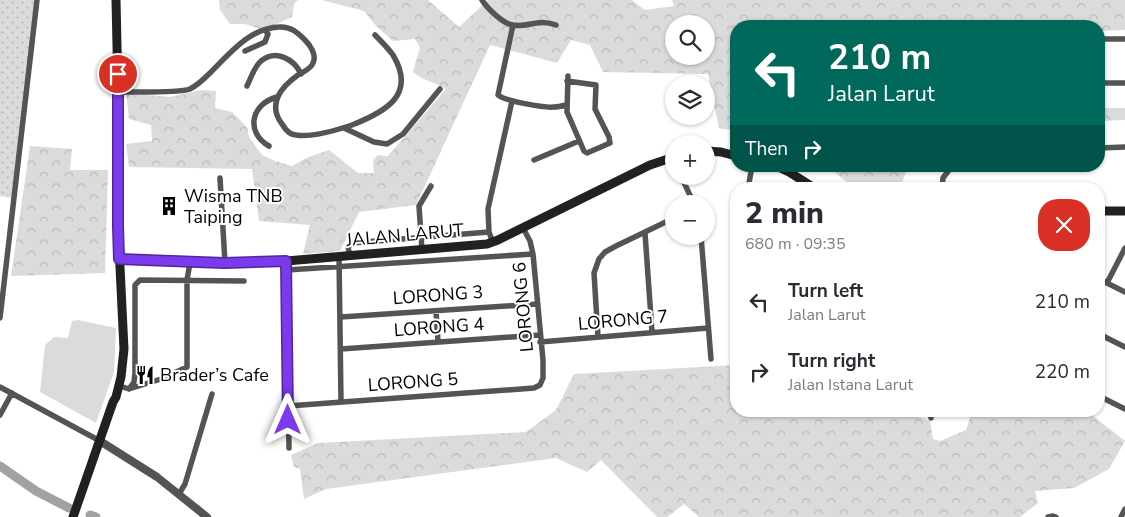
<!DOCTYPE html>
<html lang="en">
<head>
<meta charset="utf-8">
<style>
	:root { --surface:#fff; --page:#f7f7f7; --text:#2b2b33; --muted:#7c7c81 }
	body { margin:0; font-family:"Nunito Sans",sans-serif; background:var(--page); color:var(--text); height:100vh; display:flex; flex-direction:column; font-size:19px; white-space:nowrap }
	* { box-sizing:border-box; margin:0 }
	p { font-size:16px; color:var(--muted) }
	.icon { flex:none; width:28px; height:28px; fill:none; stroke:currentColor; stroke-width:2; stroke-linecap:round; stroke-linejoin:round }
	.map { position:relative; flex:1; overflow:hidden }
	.side { position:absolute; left:730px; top:182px; width:375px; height:235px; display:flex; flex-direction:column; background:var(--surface); border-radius:20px; box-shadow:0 1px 4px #0004 }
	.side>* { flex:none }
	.banner { position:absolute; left:730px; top:20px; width:375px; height:152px; border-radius:20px; box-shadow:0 1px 4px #0004; background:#00695c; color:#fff; overflow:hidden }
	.buttons { position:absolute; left:665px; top:15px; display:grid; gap:10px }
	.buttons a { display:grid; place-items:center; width:50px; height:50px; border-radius:50%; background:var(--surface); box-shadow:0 1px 4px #0004; font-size:25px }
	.pin { position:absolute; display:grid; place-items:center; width:42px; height:42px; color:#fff; margin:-21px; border:2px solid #fff; border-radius:50%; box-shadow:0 1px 5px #0007 }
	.me { position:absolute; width:55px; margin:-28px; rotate:0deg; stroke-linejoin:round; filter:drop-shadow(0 0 4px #0008) }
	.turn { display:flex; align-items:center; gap:18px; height:105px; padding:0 15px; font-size:22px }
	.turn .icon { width:65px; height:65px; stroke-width:2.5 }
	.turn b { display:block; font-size:35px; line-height:42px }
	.then { display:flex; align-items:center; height:48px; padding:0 15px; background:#0003; gap:10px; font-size:19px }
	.round { display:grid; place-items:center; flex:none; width:52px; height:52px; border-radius:20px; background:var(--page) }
	.overview { display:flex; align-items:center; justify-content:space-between; height:85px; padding:0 15px }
	h1 { font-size:30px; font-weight:800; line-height:38px }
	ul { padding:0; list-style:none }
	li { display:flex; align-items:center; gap:15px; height:70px; padding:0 15px }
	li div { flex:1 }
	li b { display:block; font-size:19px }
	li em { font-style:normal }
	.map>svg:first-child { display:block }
	.grass { fill:url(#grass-dots) }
	.forest { fill:url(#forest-crowns); fill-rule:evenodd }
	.park { fill:#dbdbdb }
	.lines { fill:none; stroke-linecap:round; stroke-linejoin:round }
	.river { stroke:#a2a2a2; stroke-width:9 }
	.minor { stroke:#545454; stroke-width:5.5 }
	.tertiary { stroke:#545454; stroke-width:8 }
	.secondary { stroke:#212121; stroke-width:9 }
	.route-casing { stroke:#51269a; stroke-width:12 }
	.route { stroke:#7c3aed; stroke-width:9 }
	.labels { text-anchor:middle; stroke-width:4; stroke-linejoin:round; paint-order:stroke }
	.poi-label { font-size:18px; fill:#000; stroke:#fff; text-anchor:start }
	.street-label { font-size:18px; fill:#000; stroke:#fff }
</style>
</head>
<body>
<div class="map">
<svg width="1125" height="517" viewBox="0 0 1125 517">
	<defs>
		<pattern id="grass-dots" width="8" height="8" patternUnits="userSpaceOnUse" patternTransform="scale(1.25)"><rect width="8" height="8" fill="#dbdbdb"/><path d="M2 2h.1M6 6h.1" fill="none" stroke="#bababa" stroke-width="1.8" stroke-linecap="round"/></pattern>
		<pattern id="forest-crowns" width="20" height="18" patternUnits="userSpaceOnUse" patternTransform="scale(1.25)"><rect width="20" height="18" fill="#dbdbdb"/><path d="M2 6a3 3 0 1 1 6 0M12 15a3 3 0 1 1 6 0" fill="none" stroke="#bababa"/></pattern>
	</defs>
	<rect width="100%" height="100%" fill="#fff"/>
	<!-- grass -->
	<path class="grass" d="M0,0H36L13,198L0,196Z"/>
	<!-- forest -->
	<path class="forest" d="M219,0H298L294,4L292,17L277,24L260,29L245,24H230L220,10Z
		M322,0H428L459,27L488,0H632L645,10L674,6L672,0H1125V30L1099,31V26H736V131L719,128L708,74L603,72L590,45L571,40L557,63L490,45L416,205L359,212L340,251L303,254L310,225L259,221L252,169L129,167L126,144L152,141L151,125L129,119L126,93L170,97L201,90L216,91L215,108L232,112L247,127L249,137L262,155L275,161L292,166L306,158L329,150L358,173H374L373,160L378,155L388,156L446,89C435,82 423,81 413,72L420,47L415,39L393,41L377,27L364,11ZM674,24H706V56H674Z
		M1099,108H1125V120L1099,121Z
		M30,146L72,149L70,170H108L105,273L11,276Z
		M827,166H908L900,189H845L847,182Z
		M736,365V411H901L930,421L933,439L940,441L966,430L972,411H1087L1125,441L1109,469L1074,488L1035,491L1038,503L1020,517H699L684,504L667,517H657L601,460L587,472L556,458L326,489L304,499L300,469L294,467L291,455L318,443L526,432L556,410L574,374Z"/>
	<!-- park -->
	<path class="park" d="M78,320L116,328L114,372L96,423L40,392L45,345L54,337L68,338L72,321Z"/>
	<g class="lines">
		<!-- river -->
		<path class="river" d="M0,466L36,491L69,508
			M90,515L96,517"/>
		<!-- minor -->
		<path class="minor" d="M482,0C487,8 503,24 513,25C529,28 537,18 556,25
			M513,25L498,95C505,101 544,108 554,107C558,107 562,106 566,105
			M1099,39H1125
			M245,51L265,42L268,34L265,30
			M567,81L596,85L595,109L609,137L610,143L587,153L584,151L567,112L568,76
			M1099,83H1125
			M247,86C251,78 254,67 261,61C276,49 294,59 301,74
			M118,92C133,92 180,93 190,89C198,85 205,78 211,72C230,53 250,28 279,27C290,26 297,32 305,40C310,45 317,55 313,63C311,69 303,72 298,75C281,87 267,104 282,124C285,129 290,135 296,135C312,138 337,130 352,125C385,112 417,95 393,55C388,48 381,41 375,35
			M344,128L374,142L387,144L403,134L440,89
			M269,146C245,132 251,104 277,97
			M1099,148L1125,147
			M534,160L579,141
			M1020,166L1023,169
			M681,176L694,204
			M220,178L225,263
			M748,189L752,166
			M942,189L943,178L952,166
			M645,233L652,332
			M701,236L711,359
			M493,243L489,232L488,209L512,101
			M422,250L419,206L431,186
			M339,256L341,402
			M350,256L348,247L352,243L489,232
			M286,261L289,448
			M287,270L533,254
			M1099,279L1125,292
			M1107,283L1125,248
			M436,311L438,342
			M341,317L538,304
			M0,318L37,0
			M1099,334L1125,347
			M598,337L594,273L599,259L605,252L616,246L674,218
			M540,342L708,328
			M341,349L540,335
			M120,386L129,389L161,379L187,367V280L190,263
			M0,387L100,441
			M129,389L134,382L135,373V285L140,280L244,281
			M1099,396L1125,409
			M288,406L534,388L540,385L543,378V360L533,254L530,241L523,228
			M930,411L931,418
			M0,415L12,393
			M179,494L185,484L212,394
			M1048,517L1053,516L1056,517
			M1121,517L1125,509"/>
		<!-- tertiary -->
		<path class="tertiary" d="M100,441L157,477L207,517"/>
		<!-- secondary -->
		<path class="secondary" d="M706,151L721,152L736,156
			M776,166L789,172L816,189
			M1099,211H1125
			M119,259L225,263L286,261L487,244L498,240L650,165L674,157
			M73,517L113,402L116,397L121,377L124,349L118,226V92L116,0"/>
	</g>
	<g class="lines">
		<!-- route casing -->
		<g class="route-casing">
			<path id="route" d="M118,74V226L119,259L224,263L286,261L288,420"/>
		</g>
		<!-- route -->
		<use href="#route" class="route"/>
	</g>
	<!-- icons -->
	<defs>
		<g id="building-bare" transform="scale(1.5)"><path d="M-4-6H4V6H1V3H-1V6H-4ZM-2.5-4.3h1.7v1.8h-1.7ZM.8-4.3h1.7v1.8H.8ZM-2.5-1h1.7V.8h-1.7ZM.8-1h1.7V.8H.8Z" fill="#000" stroke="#fff" stroke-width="2.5" paint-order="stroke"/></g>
		<g id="restaurant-bare" transform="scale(1.5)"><path d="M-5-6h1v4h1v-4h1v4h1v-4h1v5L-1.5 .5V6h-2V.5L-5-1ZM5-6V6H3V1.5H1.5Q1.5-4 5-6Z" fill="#000" stroke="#fff" stroke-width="2.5" paint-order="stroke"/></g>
	</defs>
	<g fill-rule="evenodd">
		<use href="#building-bare" x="169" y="206"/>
		<use href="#restaurant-bare" x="145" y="375"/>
	</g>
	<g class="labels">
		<!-- poi labels -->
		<g class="poi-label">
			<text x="184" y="202">Wisma TNB<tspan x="184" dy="21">Taiping</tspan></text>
			<text x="160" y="381">Brader’s Cafe</text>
		</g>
		<!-- street labels -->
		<g class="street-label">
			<text transform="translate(405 235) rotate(-5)" y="6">JALAN LARUT</text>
			<text transform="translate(438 295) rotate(-4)" y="6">LORONG 3</text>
			<text transform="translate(523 307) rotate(-95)" y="6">LORONG 6</text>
			<text transform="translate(623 320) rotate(-5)" y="6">LORONG 7</text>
			<text transform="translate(439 327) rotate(-4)" y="6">LORONG 4</text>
			<text transform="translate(413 382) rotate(-4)" y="6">LORONG 5</text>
		</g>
	</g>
</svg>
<div class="buttons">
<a><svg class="icon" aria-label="search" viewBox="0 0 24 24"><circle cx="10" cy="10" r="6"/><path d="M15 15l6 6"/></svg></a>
<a><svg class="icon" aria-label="layers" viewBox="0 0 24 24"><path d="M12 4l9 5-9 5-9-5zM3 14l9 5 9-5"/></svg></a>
<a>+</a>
<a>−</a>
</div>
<div class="pin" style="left:118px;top:74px;background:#d93025"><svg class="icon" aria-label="arrive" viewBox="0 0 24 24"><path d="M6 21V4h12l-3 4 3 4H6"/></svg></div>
<svg class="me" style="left:288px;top:420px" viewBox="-20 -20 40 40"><path d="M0-17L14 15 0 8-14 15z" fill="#7c3aed" stroke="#fff" stroke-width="4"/></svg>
<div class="banner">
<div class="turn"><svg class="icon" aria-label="left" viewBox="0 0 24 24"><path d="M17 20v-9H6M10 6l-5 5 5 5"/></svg><div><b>210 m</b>Jalan Larut</div></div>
<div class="then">Then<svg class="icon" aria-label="right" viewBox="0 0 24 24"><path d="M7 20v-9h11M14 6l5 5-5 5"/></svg></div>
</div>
<section class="side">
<div class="overview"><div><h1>2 min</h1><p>680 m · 09:35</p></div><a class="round" style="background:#d93025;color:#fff"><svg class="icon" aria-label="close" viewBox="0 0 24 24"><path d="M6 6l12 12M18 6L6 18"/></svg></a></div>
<ul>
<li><svg class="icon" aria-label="left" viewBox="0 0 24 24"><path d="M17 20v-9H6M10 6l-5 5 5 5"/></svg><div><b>Turn left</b><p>Jalan Larut</p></div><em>210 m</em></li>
<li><svg class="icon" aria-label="right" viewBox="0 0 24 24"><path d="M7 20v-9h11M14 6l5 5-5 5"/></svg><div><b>Turn right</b><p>Jalan Istana Larut</p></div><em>220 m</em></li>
</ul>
</section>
</div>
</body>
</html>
